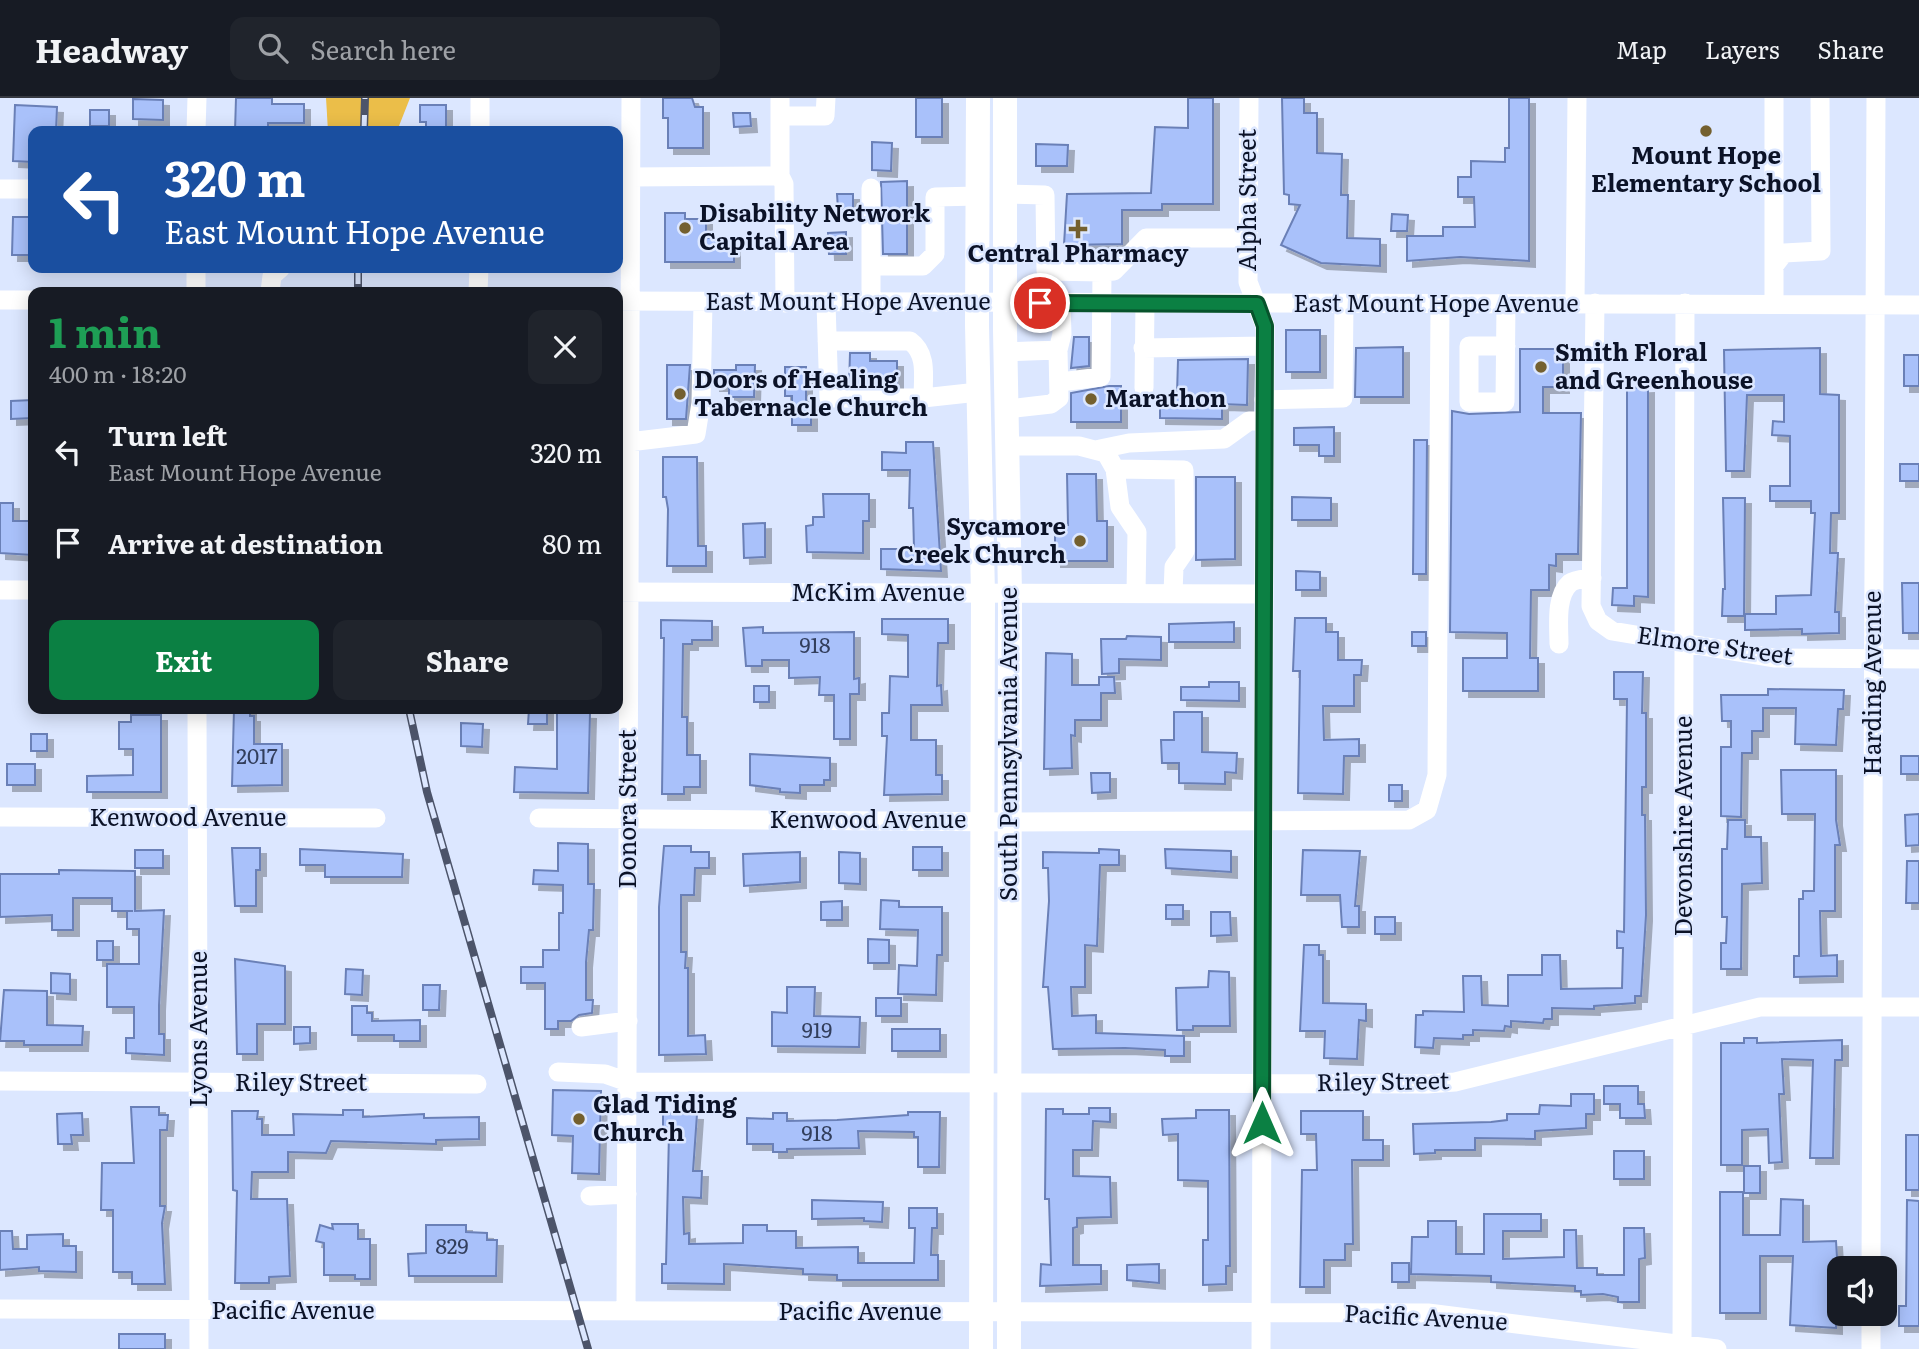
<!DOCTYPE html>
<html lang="en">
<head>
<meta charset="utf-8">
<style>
	:root { --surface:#171b24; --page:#20242c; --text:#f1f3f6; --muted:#9ea1a6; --line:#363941; --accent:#0b8043 }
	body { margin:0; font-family:Literata,serif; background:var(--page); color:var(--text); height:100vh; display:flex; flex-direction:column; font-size:26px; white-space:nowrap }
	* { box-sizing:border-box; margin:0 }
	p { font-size:23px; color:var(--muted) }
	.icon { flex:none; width:38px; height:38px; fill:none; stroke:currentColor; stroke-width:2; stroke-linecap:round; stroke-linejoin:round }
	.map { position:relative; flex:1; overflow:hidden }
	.side { position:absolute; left:28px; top:189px; width:595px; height:427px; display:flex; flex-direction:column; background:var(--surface); border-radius:14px; box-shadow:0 4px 18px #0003 }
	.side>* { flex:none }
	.top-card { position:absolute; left:28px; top:28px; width:595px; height:147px; border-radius:14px; box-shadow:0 4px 18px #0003; background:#1a4fa0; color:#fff; overflow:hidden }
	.tools { position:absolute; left:1827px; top:1158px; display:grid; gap:14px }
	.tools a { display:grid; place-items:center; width:70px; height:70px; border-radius:14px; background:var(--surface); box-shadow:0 4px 18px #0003; font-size:35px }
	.pin { position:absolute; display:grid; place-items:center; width:60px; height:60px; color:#fff; margin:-30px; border:4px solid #fff; border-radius:50%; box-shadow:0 2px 7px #0007 }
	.me { position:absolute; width:77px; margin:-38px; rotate:0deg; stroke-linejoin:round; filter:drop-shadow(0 0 5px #0008) }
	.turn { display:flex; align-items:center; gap:24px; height:147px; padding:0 21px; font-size:32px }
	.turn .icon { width:91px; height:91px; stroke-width:2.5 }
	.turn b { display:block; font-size:49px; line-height:60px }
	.round { display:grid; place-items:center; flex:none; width:74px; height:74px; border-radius:14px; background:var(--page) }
	.head { display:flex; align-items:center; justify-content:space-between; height:119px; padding:0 21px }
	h1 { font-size:42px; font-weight:700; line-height:52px; color:#1e9e55 }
	.action { display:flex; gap:14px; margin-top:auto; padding:14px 21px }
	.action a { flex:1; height:80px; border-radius:14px; background:var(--accent); color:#fff; font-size:28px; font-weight:700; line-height:80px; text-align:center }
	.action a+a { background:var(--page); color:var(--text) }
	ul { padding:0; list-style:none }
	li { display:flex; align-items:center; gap:21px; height:91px; padding:0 21px }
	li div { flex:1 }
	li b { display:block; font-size:26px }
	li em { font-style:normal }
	header { display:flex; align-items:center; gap:42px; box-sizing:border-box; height:98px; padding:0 35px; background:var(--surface); border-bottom:2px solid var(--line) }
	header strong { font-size:33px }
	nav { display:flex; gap:38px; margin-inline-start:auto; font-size:24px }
	.search { width:490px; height:63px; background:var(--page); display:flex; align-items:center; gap:18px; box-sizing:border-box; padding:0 24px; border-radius:14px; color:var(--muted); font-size:26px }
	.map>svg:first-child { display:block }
	.green { fill:#ebbe49 }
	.building { fill:#a9c1fa; stroke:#6b80b7; stroke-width:2; filter:url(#shadow) }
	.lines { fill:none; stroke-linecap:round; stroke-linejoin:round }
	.minor { stroke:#fff; stroke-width:19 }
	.major { stroke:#fff; stroke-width:24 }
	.rail-casing { stroke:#4c546a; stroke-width:8 }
	.rail { stroke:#dce7ff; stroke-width:5; stroke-dasharray:16; stroke-linecap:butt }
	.route-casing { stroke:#07532c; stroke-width:18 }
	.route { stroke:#0b8043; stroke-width:12 }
	.poi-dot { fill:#74602f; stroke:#dce7ff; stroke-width:2.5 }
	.labels { text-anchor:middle; stroke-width:5; stroke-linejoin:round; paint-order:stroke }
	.number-label { font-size:21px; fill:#323e5c }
	.poi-label { font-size:24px; font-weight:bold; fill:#0b1227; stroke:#dce7ff; text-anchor:start }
	.street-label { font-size:24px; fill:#0b1227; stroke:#dce7ff }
</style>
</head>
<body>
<header>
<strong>Headway</strong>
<div class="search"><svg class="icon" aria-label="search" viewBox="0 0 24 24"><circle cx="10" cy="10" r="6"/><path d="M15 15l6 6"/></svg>Search here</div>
<nav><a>Map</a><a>Layers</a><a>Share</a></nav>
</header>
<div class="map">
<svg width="1919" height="1251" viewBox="0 0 1919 1251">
	<defs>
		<filter id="shadow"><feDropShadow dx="6" dy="6" stdDeviation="0" flood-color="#0004"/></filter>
	</defs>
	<rect width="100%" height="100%" fill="#dce7ff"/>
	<!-- green -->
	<path class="green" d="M326,0H410L397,33H328Z"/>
	<!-- building -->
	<path class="building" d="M236,0H272V6H304V25H268V33H235Z
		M663,0H692L695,9H703V50H668V20H663Z
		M916,0H942V39H916Z
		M1188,0H1213V106H1162V112H1122V146L1064,147L1067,96L1151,95L1155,29L1188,30Z
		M1282,0H1304V15H1317V55L1342,56L1341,97H1348L1347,140L1380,141V168L1321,165L1281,147L1300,107L1289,106V97L1284,96Z
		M1509,0H1529V163L1460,159L1407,163V138H1443V129H1475L1474,99H1458V79H1471V63L1505,64V50H1509Z
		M133,1L163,2V22L133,21Z
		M15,7L57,9L56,33H33V64L13,63Z
		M420,7H446V33H426V24H420Z
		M90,12H109V28H90Z
		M733,15H750L751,28L734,29Z
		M872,44L892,45L891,73L872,72Z
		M1036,46L1068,47L1067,68H1036Z
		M907,83V156H883L881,84Z
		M837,96H853V111H838Z
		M665,115H685V121H706V140H734V164H665Z
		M1392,116L1408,117L1407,133H1391Z
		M13,119H33V157H12Z
		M846,134V156H829L828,135Z
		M1286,232H1320V274H1286Z
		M1074,239H1089V268L1071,270Z
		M1403,249V299H1355L1356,250Z
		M1820,250V296L1839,297V415H1831L1830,455H1838L1835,514H1839V535L1802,536V531L1745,532V516H1776V498L1811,497L1815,415H1811V403H1770V388H1790V338L1772,337L1773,323L1784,324V297H1747L1744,373H1726L1724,252Z
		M1520,251H1563V289H1543V315H1581L1578,456H1556V468L1549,467V492H1531L1530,560H1538V593H1463V560H1507V535L1450,534L1452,313L1469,316L1520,314Z
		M850,255H870V263H897V288H849Z
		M1904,257H1919V288H1904Z
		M1248,261L1247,307L1222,306V321L1160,320V296H1177L1178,262Z
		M667,267H690L686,321H667Z
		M736,267H755L754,299H729V287H714V272H736Z
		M785,269H806V306H811V327H792V298H785Z
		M1109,288H1121V324H1071V295Z
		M1648,289V499L1634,498V508L1612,507L1613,490H1627V290Z
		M33,302V320L11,321V303Z
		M1334,329V358H1319V347H1294V330Z
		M1414,342H1427L1426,476H1413Z
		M906,344H933L941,473L881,471V451H914L913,410H909L910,372H882V354L906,355Z
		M663,359H697L698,448H706V468H667L668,411L666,399H663Z
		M1900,366H1919V383H1900Z
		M1067,376H1096L1097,423H1107V463H1055V427H1068Z
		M1196,379H1235V461L1196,462Z
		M823,396H869V423H863V455L807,454L806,428L813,427V419H824Z
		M1292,399L1331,400V422H1292Z
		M1723,400H1745L1744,518H1722L1723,491H1725Z
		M0,405H13V423H33V457L0,455Z
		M765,425V459L744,460L743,426Z
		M1296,473L1320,474V492H1296Z
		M1902,485H1919V535H1903Z
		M1295,520H1326V534H1338V562H1362L1361,577H1354V608H1323L1324,642L1359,641V658H1344L1343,696L1298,695L1300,573H1293Z
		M882,521H948V545H938L937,588L941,587L942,607H911V642H936V677H942V696L884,697L887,638H882V615H889L890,578L908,579V537L882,536Z
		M661,522L712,523V542H692V546H683L682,619H687V657H700V689H684V696H662L664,540H661Z
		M1234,524V544H1169V526Z
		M763,529V535L854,534V581L859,580V596H850V641H834V597H819L820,579L789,580V562H762V568H746L743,530Z
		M1412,534H1426V548H1412Z
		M1127,538L1161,539V562L1119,561V575L1102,576L1101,541H1126Z
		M1046,555L1072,556V587H1099V579H1114L1115,595H1101V622H1075V638L1071,637L1072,670L1044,671Z
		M1614,574H1643L1642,615H1646V689H1642V717H1645L1646,817L1641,898H1635V905L1594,908V911L1552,910V921H1544L1543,925L1511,923V929L1505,928L1504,933L1473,932V937H1463V941L1434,940L1433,950L1415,949L1416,917H1423V913L1464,914L1463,878H1481L1482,907L1508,908V877H1542V857H1560L1561,891L1622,890L1623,850H1617V833L1624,834L1627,601H1614Z
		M1209,584H1239V603L1181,602V589H1209Z
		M754,588H769V604H754Z
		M1768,591L1844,592L1843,611H1838L1836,647L1795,646L1796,610H1763V633H1752V655H1742L1741,719L1721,718V649H1731V623H1722L1721,597H1768Z
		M234,611H250V618H254V646H282V687L232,688Z
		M529,611H547V626H528Z
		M557,614L590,615L588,695L514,694L515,669L557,671Z
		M1174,614H1202V654L1237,655L1236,675L1225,674V686L1179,685V665H1162L1161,642H1174Z
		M131,617H161V694H87V678L133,677V651H119V624H131Z
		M461,625L483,626L482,649L461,648Z
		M31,636H47V653H31Z
		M750,656L830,660V682H824V687H800V695L780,694V691L750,687Z
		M1901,658H1919V676H1901Z
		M7,666H35V687H7Z
		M1781,672H1836V722L1840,747H1835V813H1820L1821,858L1837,857V878L1794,879V858H1799V801H1803V793H1814L1815,716H1782Z
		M1091,675H1110V694L1092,695Z
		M1389,687H1402V703H1389Z
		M1919,716V747L1906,748L1905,717Z
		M1728,722H1745V739H1761L1762,785L1742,786L1741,871H1721V845H1726L1727,819H1722V751H1727Z
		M558,745L588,746V786H594L593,832H589L586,864V902H593L592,915L579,917L571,923H558V931H545V885H521V869H543V852H559V815H563V787L533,786L534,772L558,773Z
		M664,748H691V754H709V770H695L694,797H681V854H686L685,870H688V938L705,937L706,956L659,957V809Z
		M913,749H942V772H913Z
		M232,750H260V772H256V808H235Z
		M300,751L403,756L402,779H325V767H300Z
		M1099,751L1119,752V767H1100L1097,848L1085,847V889H1071L1072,918L1096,917V935L1184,938V958H1165V952L1125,950L1053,951L1048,889H1043L1049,803L1048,770H1043V754L1099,755Z
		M1165,751L1231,753V774L1166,770Z
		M135,752H163V770H135Z
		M1303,752L1360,753L1355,808H1359V829H1342L1340,797H1301Z
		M800,754V784L744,788L743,756Z
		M839,754L860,755V786L839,785Z
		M1907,763H1919V805H1906Z
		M59,772L135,773V813L164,812L159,907V936H164V957L126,955V940H134V909H107V866H139V831H127V813H133H112V800H73V832H52V817L0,819V776H59Z
		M881,802L899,803V809H942V857H937L936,897L898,896L899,867L917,868L918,832L880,831Z
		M842,803V822H821V804Z
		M1166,807H1183V821H1166Z
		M1211,814H1230L1231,837L1211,838Z
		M1375,819H1395V836H1375Z
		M868,841L889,842V865H868Z
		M97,843H113V862H97Z
		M1304,847H1319V857H1323V905L1366,906V923L1359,922L1357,961L1324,960L1325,933H1300Z
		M235,861L285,868V926H257V956H237Z
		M346,871L363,872L362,897L345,896Z
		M1209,873L1229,874L1230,928H1193V932H1177L1176,890L1208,889Z
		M51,875L70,876V896L51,895Z
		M423,887H440L439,912H423Z
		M787,889H815L814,918L860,919L859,949L772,948V914L787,915Z
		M4,892L47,893V927L83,928L82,947H24V943H0Z
		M876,900H901V918H876Z
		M352,908H367V915H372V923L420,922V943H394V937H352Z
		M294,929H310V945L294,946Z
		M892,931H940V953H892Z
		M1744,940H1757V945L1842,942V962H1835L1833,1060H1810L1813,962L1782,961L1784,996H1779L1782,1064L1769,1065L1768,1031L1742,1032V1067H1721V945H1744Z
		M1604,988H1638V1006H1644L1645,1020H1620V1006H1604Z
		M553,992L601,993L599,1076L572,1075L573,1038L552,1037Z
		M1571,996H1594V1016H1586V1030L1535,1033V1041L1475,1040V1052H1435V1055L1414,1056L1413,1026L1491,1024L1507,1022V1016H1539L1540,1007L1571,1008Z
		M131,1009H159V1017H168L167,1032H160V1108H165L162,1125L165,1186H132V1174H113V1112H101L102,1065H134Z
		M1089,1010H1110V1024L1093,1023L1092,1052H1073V1078L1110,1079L1111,1119L1077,1120V1129L1073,1130V1167H1101V1186L1040,1188L1041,1166L1051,1167L1049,1101H1045L1046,1011H1063V1016H1089Z
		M343,1012H363V1019L424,1016V1020L479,1019V1041L436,1042V1046L331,1043L326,1055L288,1054V1074H252L251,1101H287L290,1178L269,1179V1185H235L237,1093L233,1092L232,1013H258L257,1021H262V1037H294L293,1016L343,1017Z
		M1196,1012H1229L1230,1168H1226V1186L1203,1187V1142H1208V1083L1178,1082V1036L1163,1037L1162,1021L1196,1020Z
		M1301,1013H1363V1042H1383V1062H1352L1353,1146H1345V1162H1324V1189H1300L1302,1072H1317L1316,1036H1301Z
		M908,1014H940L939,1069H918V1039H914V1034L858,1033L859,1050L787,1051V1054H773V1046H747V1020L773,1021V1015H787V1023L837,1022L908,1017Z
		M82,1015L83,1037H71L72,1046H58L57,1016Z
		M663,1015L697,1016L693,1073H702L701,1100L683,1099L684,1136L689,1135V1146L743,1145V1127H767V1133H796V1150L858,1149V1165H914L915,1130H909V1110H937V1130H932L931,1157H938V1182H837V1177L803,1176V1171L724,1166V1186L662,1185V1166H666L669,1035L667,1030H663Z
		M1906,1037H1919V1092H1906Z
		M1614,1053H1644V1081H1614Z
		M1744,1068H1760V1095H1744Z
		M1720,1094H1743V1137H1780L1781,1101L1803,1102V1144L1836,1143L1839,1192H1836V1230L1790,1227L1793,1158H1760V1215H1720Z
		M812,1102L883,1104L882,1124L864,1123V1120L812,1121Z
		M1907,1102L1919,1103V1228H1899V1208H1906Z
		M1484,1116H1541V1133H1503V1161L1564,1159V1132H1576L1577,1170H1597V1177H1624V1130H1644L1645,1160L1639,1161V1204H1618V1199L1603,1196L1581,1197V1193H1575V1188L1491,1184V1178L1411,1176L1412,1139H1428V1123H1456V1156H1484Z
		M332,1126H358V1141H370V1181H355V1177H324V1145L316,1143L320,1127L333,1131Z
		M426,1127H466V1134L487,1135V1142H497L496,1178H409L408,1156L426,1155Z
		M0,1133H12L13,1151H27V1137L63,1136V1148H76V1174L39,1173V1169L0,1172Z
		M1392,1165H1409V1184H1392Z
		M1159,1166V1185L1127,1182V1167Z
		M119,1236H165V1251H119Z"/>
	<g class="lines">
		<!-- minor -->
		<path class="minor" d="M1249,0L1248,184L1265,228L1261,1251
			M1774,0V206
			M780,18H825L826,0
			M196,33L197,0
			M480,33V0
			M780,78V0
			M630,79L780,78L784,86L785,205
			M871,90V205
			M0,91H33
			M1005,96L1045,97L1046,173L1102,174L1101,279L1060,284
			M871,168H923L935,156V99L978,98
			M1774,168L1784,155L1821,153L1820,0
			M196,170V194
			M1102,174L1114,173L1146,140H1248
			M270,194L272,178L281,170
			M478,194L479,170
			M0,202H33
			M618,203L1919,207
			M826,205L829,300H923L978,294
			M1575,205L1577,0
			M1595,205L1591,508L1598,523L1612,533L1774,560L1919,561
			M827,243H910C928,256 923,279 923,300
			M1506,248H1469V304H1505L1506,205
			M1143,250L1265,248
			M1006,254L1058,252L1062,236L1061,205
			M1144,290L1145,205
			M1264,302L1343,300L1344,205
			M1007,311L1051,306L1059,300L1058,252
			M629,344L696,336L701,305L703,204
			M1009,348H1079L1106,355L1115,371L1120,409L1137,434L1136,495
			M1100,351L1129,345L1224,341L1249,323H1264
			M1115,371L1184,372L1185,453L1174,469L1173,495
			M0,492H33
			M618,494L1264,496
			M1559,546C1559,529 1555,498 1570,485C1575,481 1585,481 1592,480
			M197,611L199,1251
			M0,719L376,720
			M539,720L1009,724L1409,722L1427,712L1437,677L1440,205
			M581,929L628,923
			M558,974L605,976L628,984L1427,986L1455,984L1760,909H1919
			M0,983L477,986
			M590,1098L627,1096
			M1871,1171L1876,0
			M0,1211L1428,1215L1717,1251
			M626,1213L631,0
			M1682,1251L1685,205
			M1871,1251V1216"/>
		<!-- major -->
		<path class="major" d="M978,0L977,227L983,496L981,1251
			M1005,0V232L1010,496L1009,1251"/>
		<!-- rail casing -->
		<g class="rail-casing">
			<path id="rail" d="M364,33L365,0
				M358,170V194
				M409,611L427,694L588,1251"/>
		</g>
		<!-- rail -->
		<use href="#rail" class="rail"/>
	</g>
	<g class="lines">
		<!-- route casing -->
		<g class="route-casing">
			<path id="route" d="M1040,205L1257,206L1265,228L1262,1025"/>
		</g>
		<!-- route -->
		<use href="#route" class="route"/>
	</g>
	<!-- markers -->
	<g class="poi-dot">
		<circle cx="1706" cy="33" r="7"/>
		<circle cx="685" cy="130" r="7"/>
		<path d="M1074.5 120.5h7v7h7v7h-7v7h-7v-7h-7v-7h7z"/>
		<circle cx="1541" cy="269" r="7"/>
		<circle cx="680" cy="296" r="7"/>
		<circle cx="1091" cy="301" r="7"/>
		<circle cx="1080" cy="443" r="7"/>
		<circle cx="579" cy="1021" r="7"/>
	</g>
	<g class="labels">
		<!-- number labels -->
		<g class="number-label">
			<text x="815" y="555">918</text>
			<text x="257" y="666">2017</text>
			<text x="817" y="940">919</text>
			<text x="817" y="1043">918</text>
			<text x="452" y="1156">829</text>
		</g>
		<!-- poi labels -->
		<g class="poi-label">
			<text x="1706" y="66" text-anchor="middle">Mount Hope<tspan x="1706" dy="28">Elementary School</tspan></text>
			<text x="699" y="124">Disability Network<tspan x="699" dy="28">Capital Area</tspan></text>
			<text x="1078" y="164" text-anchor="middle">Central Pharmacy</text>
			<text x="1555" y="263">Smith Floral<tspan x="1555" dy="28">and Greenhouse</tspan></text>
			<text x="694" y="290">Doors of Healing<tspan x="694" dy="28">Tabernacle Church</tspan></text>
			<text x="1105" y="309">Marathon</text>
			<text x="1066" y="437" text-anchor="end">Sycamore<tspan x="1066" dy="28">Creek Church</tspan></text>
			<text x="593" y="1015">Glad Tiding<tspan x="593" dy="28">Church</tspan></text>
		</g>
		<!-- street labels -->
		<g class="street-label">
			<text transform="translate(1248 102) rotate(-90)" y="8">Alpha Street</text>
			<text x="848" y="212">East Mount Hope Avenue</text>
			<text x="1436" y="214">East Mount Hope Avenue</text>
			<text x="878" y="503">McKim Avenue</text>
			<text transform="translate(1715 548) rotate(8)" y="8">Elmore Street</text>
			<text transform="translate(1873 585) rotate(-90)" y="8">Harding Avenue</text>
			<text transform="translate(1009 646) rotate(-90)" y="8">South Pennsylvania Avenue</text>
			<text transform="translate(628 711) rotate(-90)" y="8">Donora Street</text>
			<text x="188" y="728">Kenwood Avenue</text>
			<text x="868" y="730">Kenwood Avenue</text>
			<text transform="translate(1684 728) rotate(-90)" y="8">Devonshire Avenue</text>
			<text transform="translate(199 931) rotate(-90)" y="8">Lyons Avenue</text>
			<text transform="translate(1383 984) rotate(-1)" y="8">Riley Street</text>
			<text x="301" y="993">Riley Street</text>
			<text x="293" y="1221">Pacific Avenue</text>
			<text x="860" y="1222">Pacific Avenue</text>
			<text transform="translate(1426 1220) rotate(3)" y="8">Pacific Avenue</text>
		</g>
	</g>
</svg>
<div class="tools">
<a><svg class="icon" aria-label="sound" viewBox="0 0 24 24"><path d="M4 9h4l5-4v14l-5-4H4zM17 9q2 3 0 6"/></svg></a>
</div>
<div class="pin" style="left:1040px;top:205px;background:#d93025"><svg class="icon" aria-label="arrive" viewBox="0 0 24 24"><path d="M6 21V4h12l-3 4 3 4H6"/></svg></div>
<svg class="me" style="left:1262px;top:1025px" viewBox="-20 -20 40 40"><path d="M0-17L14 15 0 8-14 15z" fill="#0b8043" stroke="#fff" stroke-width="4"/></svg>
<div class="top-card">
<div class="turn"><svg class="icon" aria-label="left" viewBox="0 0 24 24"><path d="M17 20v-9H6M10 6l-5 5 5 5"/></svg><div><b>320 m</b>East Mount Hope Avenue</div></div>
</div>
<section class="side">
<div class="head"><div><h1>1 min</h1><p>400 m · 18:20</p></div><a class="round"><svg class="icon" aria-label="close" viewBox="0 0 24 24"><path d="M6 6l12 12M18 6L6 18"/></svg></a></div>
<ul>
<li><svg class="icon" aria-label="left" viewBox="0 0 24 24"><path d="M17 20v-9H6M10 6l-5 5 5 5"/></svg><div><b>Turn left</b><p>East Mount Hope Avenue</p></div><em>320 m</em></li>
<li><svg class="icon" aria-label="arrive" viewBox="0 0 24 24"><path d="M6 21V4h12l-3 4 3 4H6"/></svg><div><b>Arrive at destination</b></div><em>80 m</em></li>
</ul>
<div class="action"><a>Exit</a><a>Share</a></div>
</section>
</div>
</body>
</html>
